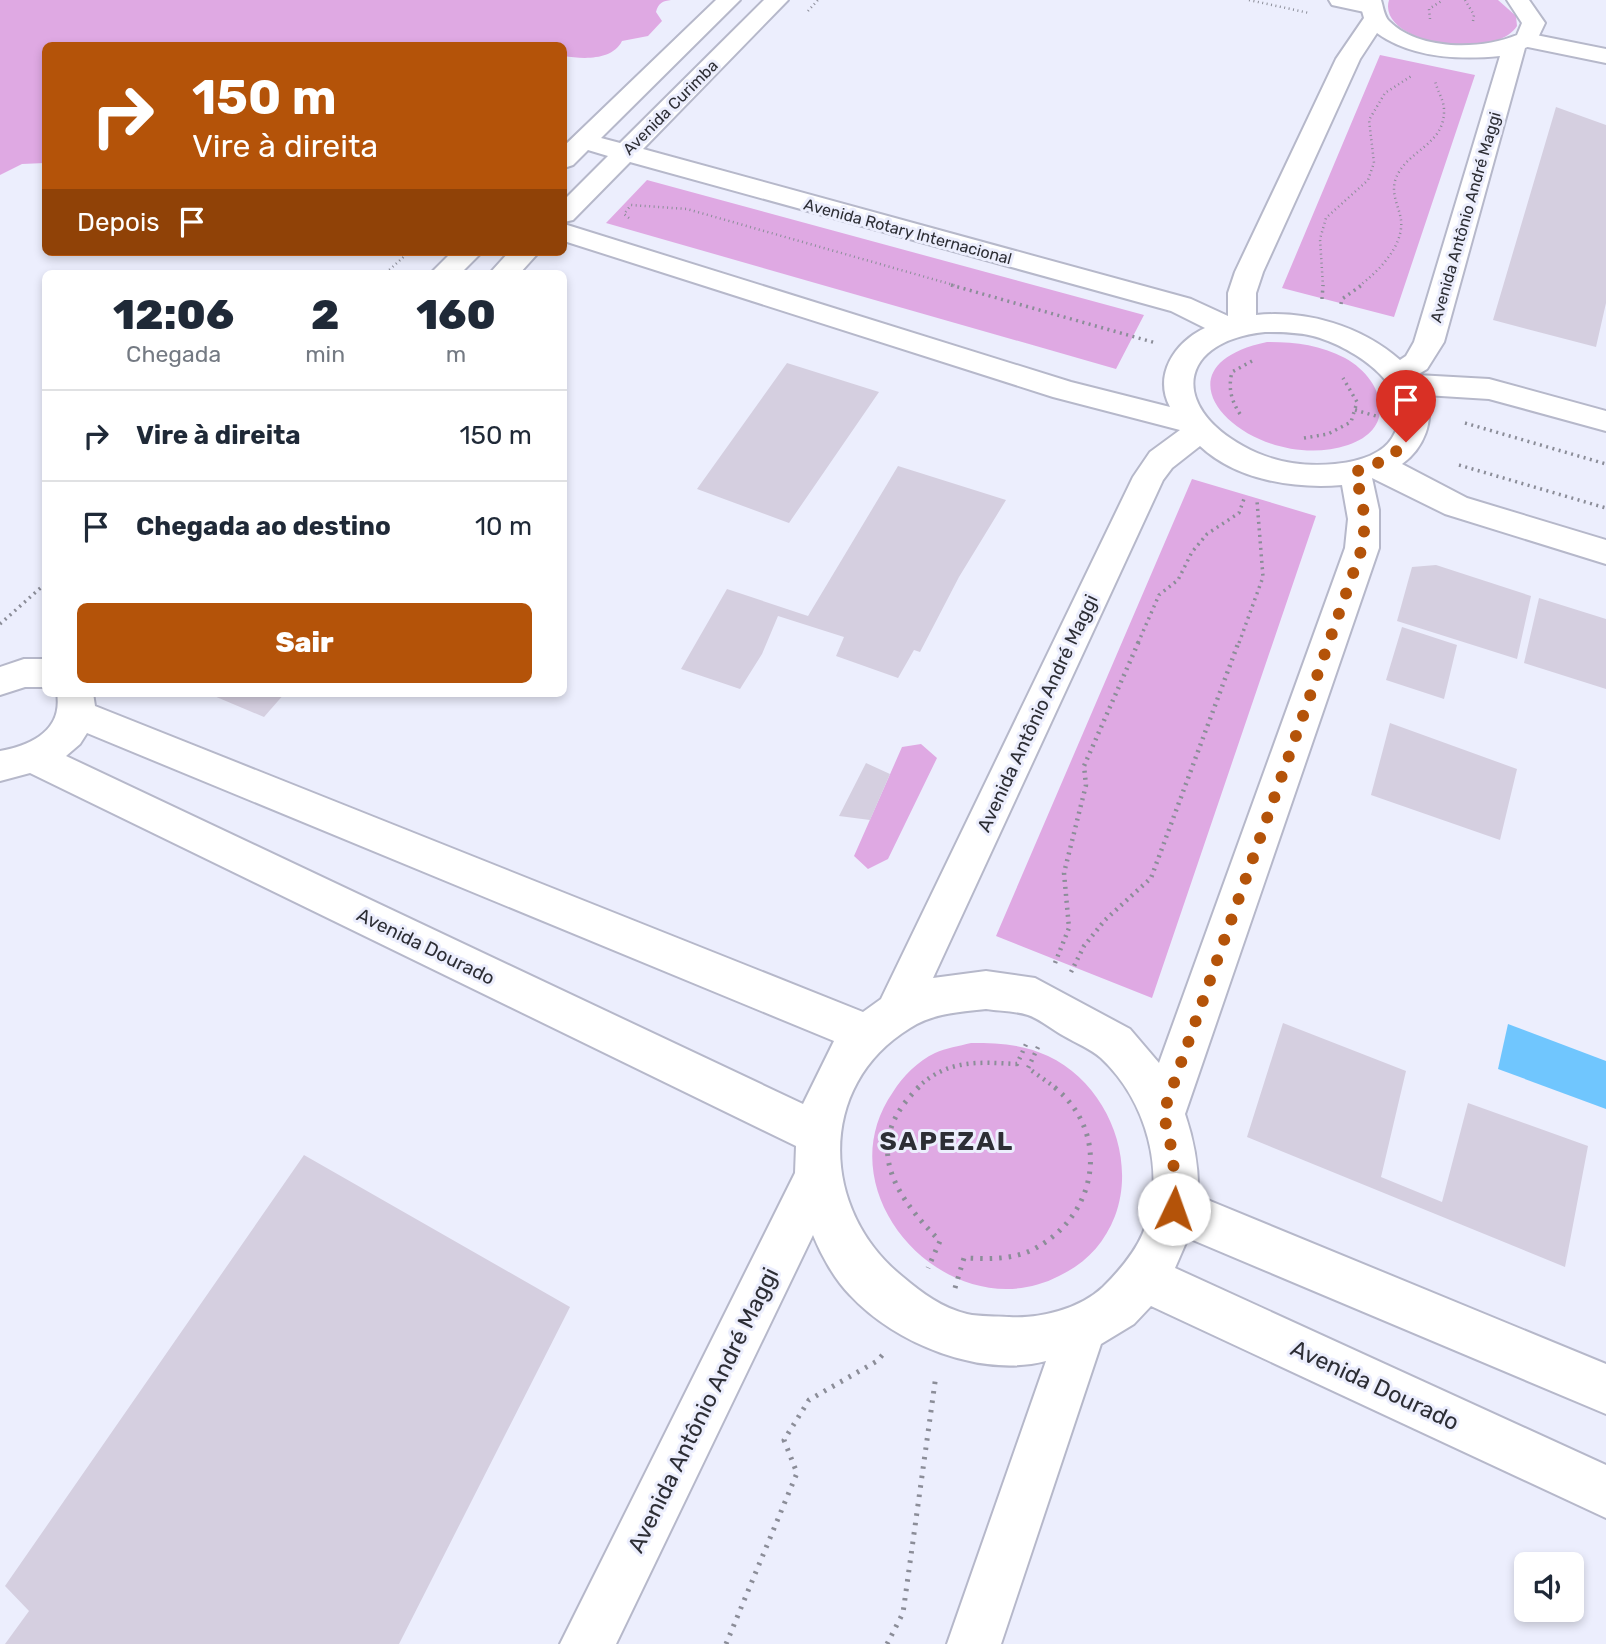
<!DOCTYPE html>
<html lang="pt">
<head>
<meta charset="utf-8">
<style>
	:root { --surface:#fff; --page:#f2f2f3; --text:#1f2937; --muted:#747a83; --line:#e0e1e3; --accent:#b45309 }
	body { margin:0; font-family:Rubik,sans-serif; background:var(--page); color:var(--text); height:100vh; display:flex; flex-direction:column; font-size:26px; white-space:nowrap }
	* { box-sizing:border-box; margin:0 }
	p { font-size:23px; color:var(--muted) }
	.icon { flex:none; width:38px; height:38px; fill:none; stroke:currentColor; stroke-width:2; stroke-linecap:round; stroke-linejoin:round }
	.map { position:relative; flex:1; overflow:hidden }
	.sheet { position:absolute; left:42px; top:270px; width:525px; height:427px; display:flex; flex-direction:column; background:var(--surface); border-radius:10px; box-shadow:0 4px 10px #0003 }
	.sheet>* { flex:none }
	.guide { position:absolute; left:42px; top:42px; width:525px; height:214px; border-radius:10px; box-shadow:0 4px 10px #0003; background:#b45309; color:#fff; overflow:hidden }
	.tools { position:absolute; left:1514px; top:1552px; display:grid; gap:14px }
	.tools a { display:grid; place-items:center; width:70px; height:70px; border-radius:10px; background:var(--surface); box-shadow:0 4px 10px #0003; font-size:35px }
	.pin { position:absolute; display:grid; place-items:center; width:60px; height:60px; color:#fff; margin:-72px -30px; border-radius:50% 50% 50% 0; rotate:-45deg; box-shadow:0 0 7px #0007 }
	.pin .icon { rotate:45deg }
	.me { position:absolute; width:77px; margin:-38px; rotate:3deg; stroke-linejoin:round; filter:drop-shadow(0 0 5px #0008) }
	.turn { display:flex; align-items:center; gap:24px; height:147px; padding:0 35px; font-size:32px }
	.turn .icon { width:91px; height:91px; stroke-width:2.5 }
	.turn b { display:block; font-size:49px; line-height:60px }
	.then { display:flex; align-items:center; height:66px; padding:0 35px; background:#0003; gap:14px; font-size:26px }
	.eta { display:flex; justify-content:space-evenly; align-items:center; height:119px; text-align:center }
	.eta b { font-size:42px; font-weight:800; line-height:49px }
	.action { display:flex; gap:14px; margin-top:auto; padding:14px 35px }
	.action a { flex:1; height:80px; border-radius:10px; background:var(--accent); color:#fff; font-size:28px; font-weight:800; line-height:80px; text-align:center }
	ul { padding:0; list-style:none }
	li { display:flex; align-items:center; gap:21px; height:91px; padding:0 35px; border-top:2px solid var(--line) }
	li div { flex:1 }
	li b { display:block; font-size:26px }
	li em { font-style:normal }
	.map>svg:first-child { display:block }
	.green { fill:#dfa9e3 }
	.water { fill:#70c6fe }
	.building { fill:#d5cfe0 }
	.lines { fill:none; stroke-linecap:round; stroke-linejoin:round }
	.minor-casing { stroke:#b6b8ca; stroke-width:4 }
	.tertiary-casing { stroke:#b6b8ca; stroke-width:4 }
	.path-far3 { stroke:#8b8d98; stroke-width:2.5; stroke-dasharray:1 3.5; stroke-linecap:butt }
	.path-far2 { stroke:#8b8d98; stroke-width:3.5; stroke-dasharray:2 4.5; stroke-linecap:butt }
	.path-far1 { stroke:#8b8d98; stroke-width:4.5; stroke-dasharray:2 5; stroke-linecap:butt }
	.path { stroke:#8b8d98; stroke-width:5; stroke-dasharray:2.5 7; stroke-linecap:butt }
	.minor { fill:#fff; fill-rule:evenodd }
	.tertiary { fill:#fff; fill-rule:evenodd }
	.route { stroke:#b45309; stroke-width:12; stroke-dasharray:0 21.6 }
	.labels { text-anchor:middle; stroke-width:6; stroke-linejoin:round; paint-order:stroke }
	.far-street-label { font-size:16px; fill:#2d2e35; stroke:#eceefd }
	.street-label { font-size:19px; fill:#2d2e35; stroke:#eceefd }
	.near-street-label { font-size:23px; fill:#2d2e35; stroke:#eceefd }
	.district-label { font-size:26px; font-weight:bold; letter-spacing:2px; fill:#2d2e35; stroke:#eceefd }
</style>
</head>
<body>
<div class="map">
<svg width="1606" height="1644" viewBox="0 0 1606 1644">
	<rect width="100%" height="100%" fill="#eceefd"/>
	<!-- green -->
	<path class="green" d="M0,0H671C663,1 658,3 656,12L662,21L648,36L622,41C612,61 582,59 564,56V46H46L45,163L22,164L0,175Z
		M1389,0H1498L1516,16L1517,26C1493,63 1376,43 1389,0Z
		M1380,55L1475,75L1394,317L1282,288Z
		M647,180L1144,315L1116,369L606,223Z
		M1267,342C1295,342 1320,345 1345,358C1383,379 1399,428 1348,445C1255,476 1139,369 1267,342Z
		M1192,479L1316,516L1152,998L996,936Z
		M921,744L937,758L888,859L868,869L854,856L902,747Z
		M971,1043C998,1043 1023,1044 1048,1056C1106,1083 1137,1157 1115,1216C1104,1244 1086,1263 1059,1276C951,1332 821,1195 893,1092C903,1076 918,1061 935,1053C946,1048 959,1046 971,1043Z"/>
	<!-- water -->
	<path class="water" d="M1508,1024L1606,1061V1109L1498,1069Z"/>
	<!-- building -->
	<path class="building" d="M1556,107L1606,125V303L1596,347L1493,320Z
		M787,363L879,392L789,523L697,489Z
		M898,466L1006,500L959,577L920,652L914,650L898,678L836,656L844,637L778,616L762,654L740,689L681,669L727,589L808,616Z
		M1436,565L1531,596L1517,659L1397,621L1412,567Z
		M1539,598L1606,619V689L1524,663Z
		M1402,627L1457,645L1444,699L1386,680Z
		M207,693H285L264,717Z
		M1390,723L1517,769L1500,840L1371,795Z
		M866,763L890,774L870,820L839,816Z
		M1283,1023L1406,1071L1381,1177L1442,1202L1468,1103L1588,1146L1565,1267L1247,1137Z
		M304,1155L570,1307L399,1644H5L29,1611L5,1586Z"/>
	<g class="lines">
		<!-- minor casing -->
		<g class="minor-casing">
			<path id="minor" d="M1329,0H1372L1380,6L1377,11L1369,13L1332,5Z
				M1526,33L1606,49V63L1518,45L1514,40L1518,35Z"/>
		</g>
		<!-- tertiary casing -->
		<g class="tertiary-casing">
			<path id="tertiary" d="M716,0H740L601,138L620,143L764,0H788L643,149L1191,299L1228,316V293L1235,272L1336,59L1364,18L1359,0H1381C1383,6 1384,16 1389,21C1419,51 1481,50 1517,35L1522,23L1507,0H1529L1545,23L1535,44L1525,48L1444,342L1427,369L1417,375L1489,379L1606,411V431L1489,399L1425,395C1436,420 1423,449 1402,464L1467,498L1606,540V564L1445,514L1372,478L1379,510V548L1185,1114C1194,1141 1199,1167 1198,1196L1606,1364V1414L1188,1238L1175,1268L1606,1465V1518L1151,1306L1134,1324L1101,1344L1001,1644H947L1046,1361C981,1378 895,1344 850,1295C835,1280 821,1255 813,1235L616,1644H560L795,1173L796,1146L30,773L0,781V751C32,745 63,730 57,693H93L95,706L863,1012L881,999L1133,477L1150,452L1180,430L1053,397L564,241V224L1071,382L1170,407C1153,375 1175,342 1205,328L1171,311L630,162L573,220L564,222V200L608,156L588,150L573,165L564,168V146ZM1377,33C1412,58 1458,60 1500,56L1414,342L1406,356L1400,360C1361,326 1307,310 1256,315V293L1263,272L1360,59ZM1265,332C1281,332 1297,332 1313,336C1352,346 1423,390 1392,438C1381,456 1354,462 1335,464C1304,467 1271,462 1243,446C1169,405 1179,341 1265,332ZM1200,446C1236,480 1294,489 1342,485L1348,519L1345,548L1159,1063L1130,1029L1035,978L986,971L933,978L1163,480L1172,468ZM87,733L834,1041L803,1104L66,756L80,744ZM986,1009C999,1011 1015,1011 1028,1015C1040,1019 1053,1030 1064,1036C1076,1043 1091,1049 1101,1058C1146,1100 1168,1174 1143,1233C1134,1254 1119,1271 1103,1287C1080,1309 1039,1319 1009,1317C996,1316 980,1317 967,1314C942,1308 922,1293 903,1277C821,1212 815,1086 910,1028C933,1013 959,1012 986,1009Z
				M452,252H482L461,273H431Z
				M509,252H539L520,273H490Z
				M24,659H46V687H25L0,695V667Z"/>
		</g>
		<!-- path-far3 -->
		<path class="path-far3" d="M1249,0L1309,13
			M1465,0L1474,15L1473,21
			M808,11L818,0
			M1430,19L1429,9L1443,0
			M629,218L624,214L631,205L687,209L957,286
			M386,273L409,252
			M1323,286L1320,239L1326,218L1368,180L1374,163L1369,120L1385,93L1413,75
			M1359,286C1378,272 1404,246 1401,220C1399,206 1390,193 1396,178C1407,150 1445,145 1444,110C1444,99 1436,90 1435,79"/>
		<!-- path-far2 -->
		<path class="path-far2" d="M951,285L1156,343
			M1322,299L1323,285
			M1341,304L1342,299L1362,285
			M1355,410L1376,416
			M1240,414C1231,400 1228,388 1232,372L1252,361
			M1465,423L1606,464
			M1304,438L1328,434L1351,422L1357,402L1343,378
			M1459,465L1606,508
			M0,624L46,583
			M1138,643L1159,595L1178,580L1192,552L1207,534L1239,513L1245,496
			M1239,643L1263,577L1257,501"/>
		<!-- path-far1 -->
		<path class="path-far1" d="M1055,963L1069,928L1064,873L1086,785L1084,766L1139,641
			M1071,972L1084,946L1105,920L1151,878L1239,641
			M1038,1047L1028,1068L1056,1088
			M917,1088C948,1059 977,1062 1017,1064L1028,1040"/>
		<!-- path -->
		<path class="path" d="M919,1087C861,1143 892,1193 940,1241L928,1268
			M955,1288L964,1258C987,1259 1011,1260 1032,1250C1098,1217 1112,1133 1054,1087
			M726,1644L797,1473L784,1440L809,1400L877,1361L886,1351
			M887,1644L903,1613L936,1375"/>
		<!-- minor -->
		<use href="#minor" class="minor"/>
		<!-- tertiary -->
		<use href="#tertiary" class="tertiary"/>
	</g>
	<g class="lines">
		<!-- route -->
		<path class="route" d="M1174,1209C1176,1175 1173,1147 1163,1114L1362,548C1367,520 1363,499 1354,472C1376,465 1391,458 1406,442"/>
	</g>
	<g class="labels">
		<!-- far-street labels -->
		<g class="far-street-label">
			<text transform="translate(670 107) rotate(-45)" y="6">Avenida Curimba</text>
			<text transform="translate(1465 217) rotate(-74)" y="6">Avenida Antônio André Maggi</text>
			<text transform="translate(908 231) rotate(15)" y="6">Avenida Rotary Internacional</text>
		</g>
		<!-- street labels -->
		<g class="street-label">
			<text transform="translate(1037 713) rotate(-65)" y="7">Avenida Antônio André Maggi</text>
			<text transform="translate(426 946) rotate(26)" y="7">Avenida Dourado</text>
		</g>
		<!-- near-street labels -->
		<g class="near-street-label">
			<text transform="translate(1375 1385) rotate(25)" y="8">Avenida Dourado</text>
			<text transform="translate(703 1410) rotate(-64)" y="8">Avenida Antônio André Maggi</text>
		</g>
		<!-- district labels -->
		<g class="district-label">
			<text x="947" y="1150">SAPEZAL</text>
		</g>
	</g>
</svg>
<div class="tools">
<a><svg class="icon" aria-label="sound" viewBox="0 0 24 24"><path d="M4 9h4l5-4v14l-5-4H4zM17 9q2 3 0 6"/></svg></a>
</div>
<div class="pin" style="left:1406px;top:442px;background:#d93025"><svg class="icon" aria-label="arrive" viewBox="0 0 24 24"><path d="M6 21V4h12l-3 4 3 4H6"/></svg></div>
<svg class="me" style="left:1174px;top:1209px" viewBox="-20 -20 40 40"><circle r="19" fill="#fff"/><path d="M0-13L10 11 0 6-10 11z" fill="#b45309"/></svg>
<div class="guide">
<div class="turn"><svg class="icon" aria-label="right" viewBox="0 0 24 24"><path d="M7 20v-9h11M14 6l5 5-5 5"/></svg><div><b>150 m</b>Vire à direita</div></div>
<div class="then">Depois<svg class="icon" aria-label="arrive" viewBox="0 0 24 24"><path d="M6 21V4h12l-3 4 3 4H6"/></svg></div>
</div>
<section class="sheet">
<div class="eta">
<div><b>12:06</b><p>Chegada</p></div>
<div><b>2</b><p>min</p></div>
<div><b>160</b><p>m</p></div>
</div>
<ul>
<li><svg class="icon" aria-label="right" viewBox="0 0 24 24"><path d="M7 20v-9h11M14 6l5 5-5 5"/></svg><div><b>Vire à direita</b></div><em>150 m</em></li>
<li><svg class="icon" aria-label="arrive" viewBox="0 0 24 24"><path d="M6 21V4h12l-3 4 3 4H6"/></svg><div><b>Chegada ao destino</b></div><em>10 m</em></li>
</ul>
<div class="action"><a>Sair</a></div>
</section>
</div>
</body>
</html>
